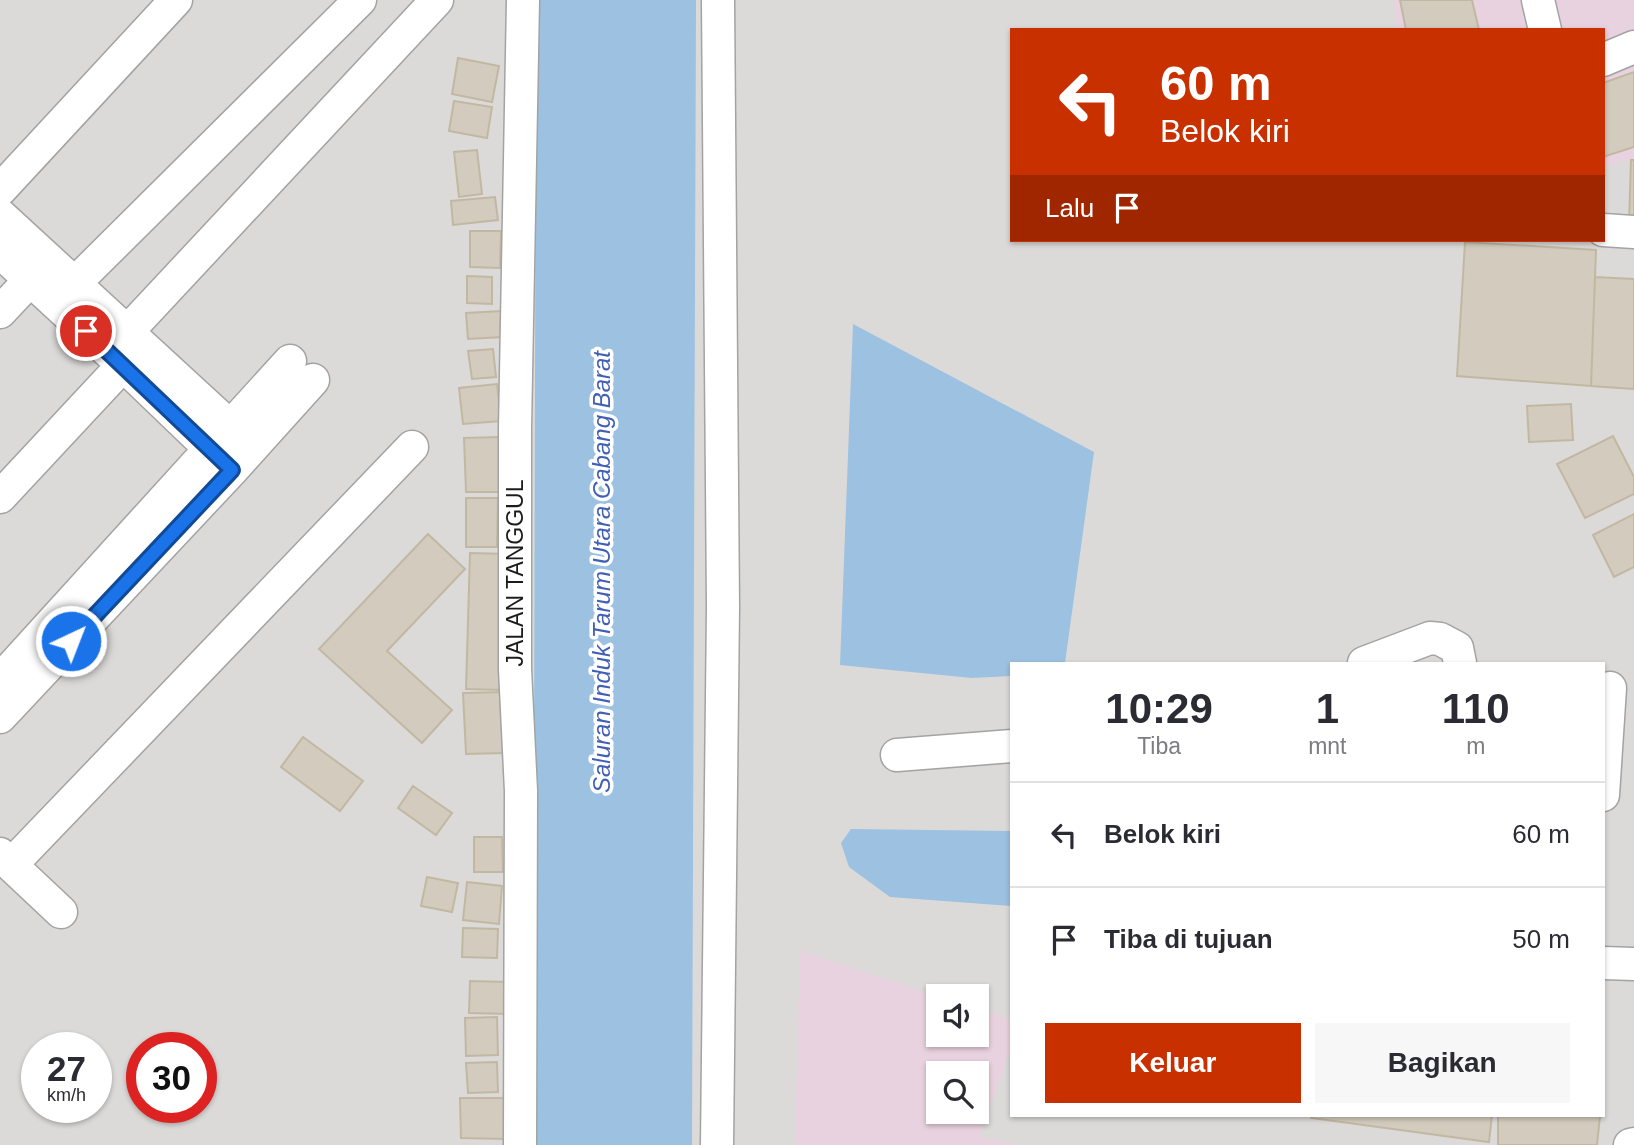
<!DOCTYPE html>
<html lang="id">
<head>
<meta charset="utf-8">
<style>
	:root { --surface:#fff; --page:#f7f7f7; --text:#2b2b33; --muted:#7c7c81; --line:#e1e1e2; --accent:#c93000 }
	body { margin:0; font-family:Arial,sans-serif; background:var(--page); color:var(--text); height:100vh; display:flex; flex-direction:column; font-size:26px; white-space:nowrap }
	* { box-sizing:border-box; margin:0 }
	p { font-size:23px; color:var(--muted) }
	.icon { flex:none; width:38px; height:38px; fill:none; stroke:currentColor; stroke-width:2; stroke-linecap:round; stroke-linejoin:round }
	.map { position:relative; flex:1; overflow:hidden }
	.drawer { position:absolute; left:1010px; top:662px; width:595px; height:455px; display:flex; flex-direction:column; background:var(--surface); border-radius:0px; box-shadow:0 2px 5px #0004 }
	.drawer>* { flex:none }
	.banner { position:absolute; left:1010px; top:28px; width:595px; height:214px; border-radius:0px; box-shadow:0 2px 5px #0004; background:#c93000; color:#fff; overflow:hidden }
	.fabs { position:absolute; left:926px; top:984px; display:grid; gap:14px }
	.fabs a { display:grid; place-items:center; width:63px; height:63px; border-radius:0px; background:var(--surface); box-shadow:0 2px 5px #0004; font-size:35px }
	.speed { position:absolute; left:21px; top:1032px; display:flex; gap:14px; font-size:35px; font-weight:700; text-align:center }
	.speed>* { display:grid; place-content:center; width:91px; height:91px; border-radius:50%; background:var(--surface); box-shadow:0 2px 5px #0004; line-height:1 }
	.speed small { font-size:18px; font-weight:400 }
	.speed .limit { border:10px solid #d22; background:#fff; color:#111 }
	.pin { position:absolute; display:grid; place-items:center; width:60px; height:60px; color:#fff; margin:-30px; border:4px solid #fff; border-radius:50%; box-shadow:0 2px 7px #0007 }
	.me { position:absolute; width:77px; margin:-38px; rotate:43deg; stroke-linejoin:round; filter:drop-shadow(0 0 5px #0008) }
	.turn { display:flex; align-items:center; gap:24px; height:147px; padding:0 35px; font-size:32px }
	.turn .icon { width:91px; height:91px; stroke-width:2.5 }
	.turn b { display:block; font-size:49px; line-height:60px }
	.then { display:flex; align-items:center; height:66px; padding:0 35px; background:#0003; gap:14px; font-size:26px }
	.eta { display:flex; justify-content:space-evenly; align-items:center; height:119px; text-align:center }
	.eta b { font-size:42px; font-weight:800; line-height:49px }
	.action { display:flex; gap:14px; margin-top:auto; padding:14px 35px }
	.action a { flex:1; height:80px; border-radius:0px; background:var(--accent); color:#fff; font-size:28px; font-weight:800; line-height:80px; text-align:center }
	.action a+a { background:var(--page); color:var(--text) }
	ul { padding:0; list-style:none }
	li { display:flex; align-items:center; gap:21px; height:105px; padding:0 35px; border-top:2px solid var(--line) }
	li div { flex:1 }
	li b { display:block; font-size:26px }
	li em { font-style:normal }
	.map>svg:first-child { display:block }
	.residential { fill:#dbdad9; fill-rule:evenodd }
	.industrial { fill:#e9d2df; fill-rule:evenodd }
	.water { fill:#9dc1e1 }
	.building { fill:#d2cbbe; stroke:#c2b8a2; stroke-width:2 }
	.lines { fill:none; stroke-linecap:round; stroke-linejoin:round }
	.minor-casing { stroke:#a3a3a3; stroke-width:35 }
	.minor { stroke:#fff; stroke-width:32 }
	.route-casing { stroke:#114b97; stroke-width:18 }
	.route { stroke:#1a73e8; stroke-width:12 }
	.labels { text-anchor:middle; stroke-width:7; stroke-linejoin:round; paint-order:stroke }
	.street-label { font-size:23px; fill:#1c1c1c; stroke:#fff }
	.water-label { font-size:24px; font-style:italic; fill:#415fb4; stroke:#fff }
</style>
</head>
<body>
<div class="map">
<svg width="1634" height="1145" viewBox="0 0 1634 1145">
	<rect width="100%" height="100%" fill="#efeee1"/>
	<!-- residential -->
	<path class="residential" d="M0,0H1634V1145H0ZM1012,30H1603V240H1012ZM1012,663H1603V1115H1012ZM938,996H976V1034H938ZM37,1048H96V1108H37ZM142,1048H201V1108H142ZM938,1073H976V1111H938Z"/>
	<!-- industrial -->
	<path class="industrial" d="M1393,0H1634V158L1603,166V30H1398Z
		M800,951L938,996V1034H976L977,1008L1011,1019V1049L979,1137L1023,1145H795ZM938,1073H976V1111H938Z"/>
	<!-- water -->
	<path class="water" d="M536,0H696L692,1145H533Z
		M853,324L1094,452L1065,663H1012L1011,676L972,678L840,665Z
		M851,829L1011,831V906L890,897L849,867L841,843Z"/>
	<!-- building -->
	<path class="building" d="M1400,0H1472L1479,30H1406Z
		M458,58L499,66L492,102L452,94Z
		M1634,72V147L1603,157V83Z
		M454,101L492,107L487,138L449,131Z
		M477,150L482,194L459,197L454,152Z
		M1631,160H1634V223H1629Z
		M495,197L498,220L453,225L451,201Z
		M470,231H501L500,268L470,267Z
		M1465,242L1596,250L1591,386L1457,376Z
		M467,276L492,277V304L467,303Z
		M1595,277L1634,279V389L1591,386Z
		M501,311L503,337L468,339L466,313Z
		M493,349L496,377L472,379L468,351Z
		M497,384L501,421L463,424L459,388Z
		M1571,404L1573,440L1529,442L1527,406Z
		M1613,436L1634,477V494L1585,518L1557,464Z
		M500,437L501,492H466L464,438Z
		M466,498H498L497,547H466Z
		M1634,514V567L1614,577L1593,535Z
		M428,534L465,569L387,651L452,710L422,743L319,649Z
		M470,553L508,554L503,690L466,689Z
		M503,692L505,753L466,754L463,693Z
		M303,737L363,781L340,811L281,767Z
		M413,786L452,813L436,835L398,808Z
		M474,837H502L503,872H474Z
		M427,877L458,883L452,912L421,906Z
		M467,882L502,886L499,924L463,920Z
		M463,928L498,929L497,958L462,957Z
		M470,981L510,982L509,1014L469,1013Z
		M497,1017L498,1055L466,1056L465,1018Z
		M497,1062L498,1092L468,1093L466,1063Z
		M460,1098H505V1139L461,1138Z
		M1311,1115H1492L1489,1142L1311,1118Z
		M1498,1115L1600,1116L1597,1145H1498Z"/>
	<g class="lines">
		<!-- minor casing -->
		<g class="minor-casing">
			<path id="minor" d="M1538,0L1545,30
				M1603,60L1634,47
				M0,190L176,0
				M0,215L246,441
				M1603,230L1634,232
				M0,252L123,365L226,464
				M74,284L360,0
				M0,312L31,279L42,262
				M127,332L437,0
				M0,497L138,349
				M1364,663L1430,638L1440,639L1457,648L1460,663
				M0,680L290,361
				M0,717L232,470L313,380
				M897,755L1012,746
				M1603,795L1610,688
				M0,854L11,865L412,447
				M11,865L61,912
				M1603,963L1634,964
				M520,1145L521,791L515,669V428L523,0
				M717,1145L723,607L718,0
				M1630,1145L1634,1144"/>
		</g>
		<!-- minor -->
		<use href="#minor" class="minor"/>
	</g>
	<g class="lines">
		<!-- route casing -->
		<g class="route-casing">
			<path id="route" d="M71,641L232,470L86,331"/>
		</g>
		<!-- route -->
		<use href="#route" class="route"/>
	</g>
	<g class="labels">
		<!-- street labels -->
		<g class="street-label">
			<text transform="translate(515 573) rotate(-90)" y="8">JALAN TANGGUL</text>
		</g>
		<!-- water labels -->
		<g class="water-label">
			<text transform="translate(602 572) rotate(-90)" y="8">Saluran Induk Tarum Utara Cabang Barat</text>
		</g>
	</g>
</svg>
<div class="fabs">
<a><svg class="icon" aria-label="sound" viewBox="0 0 24 24"><path d="M4 9h4l5-4v14l-5-4H4zM17 9q2 3 0 6"/></svg></a>
<a><svg class="icon" aria-label="search" viewBox="0 0 24 24"><circle cx="10" cy="10" r="6"/><path d="M15 15l6 6"/></svg></a>
</div>
<div class="speed"><div>27<small>km/h</small></div><div class="limit">30</div></div>
<div class="pin" style="left:86px;top:331px;background:#d93025"><svg class="icon" aria-label="arrive" viewBox="0 0 24 24"><path d="M6 21V4h12l-3 4 3 4H6"/></svg></div>
<svg class="me" style="left:71px;top:641px" viewBox="-20 -20 40 40"><circle r="17" fill="#1a73e8" stroke="#fff" stroke-width="3"/><path d="M0-11L8 9 0 5-8 9z" fill="#fff"/></svg>
<div class="banner">
<div class="turn"><svg class="icon" aria-label="left" viewBox="0 0 24 24"><path d="M17 20v-9H6M10 6l-5 5 5 5"/></svg><div><b>60 m</b>Belok kiri</div></div>
<div class="then">Lalu<svg class="icon" aria-label="arrive" viewBox="0 0 24 24"><path d="M6 21V4h12l-3 4 3 4H6"/></svg></div>
</div>
<section class="drawer">
<div class="eta">
<div><b>10:29</b><p>Tiba</p></div>
<div><b>1</b><p>mnt</p></div>
<div><b>110</b><p>m</p></div>
</div>
<ul>
<li><svg class="icon" aria-label="left" viewBox="0 0 24 24"><path d="M17 20v-9H6M10 6l-5 5 5 5"/></svg><div><b>Belok kiri</b></div><em>60 m</em></li>
<li><svg class="icon" aria-label="arrive" viewBox="0 0 24 24"><path d="M6 21V4h12l-3 4 3 4H6"/></svg><div><b>Tiba di tujuan</b></div><em>50 m</em></li>
</ul>
<div class="action"><a>Keluar</a><a>Bagikan</a></div>
</section>
</div>
</body>
</html>
